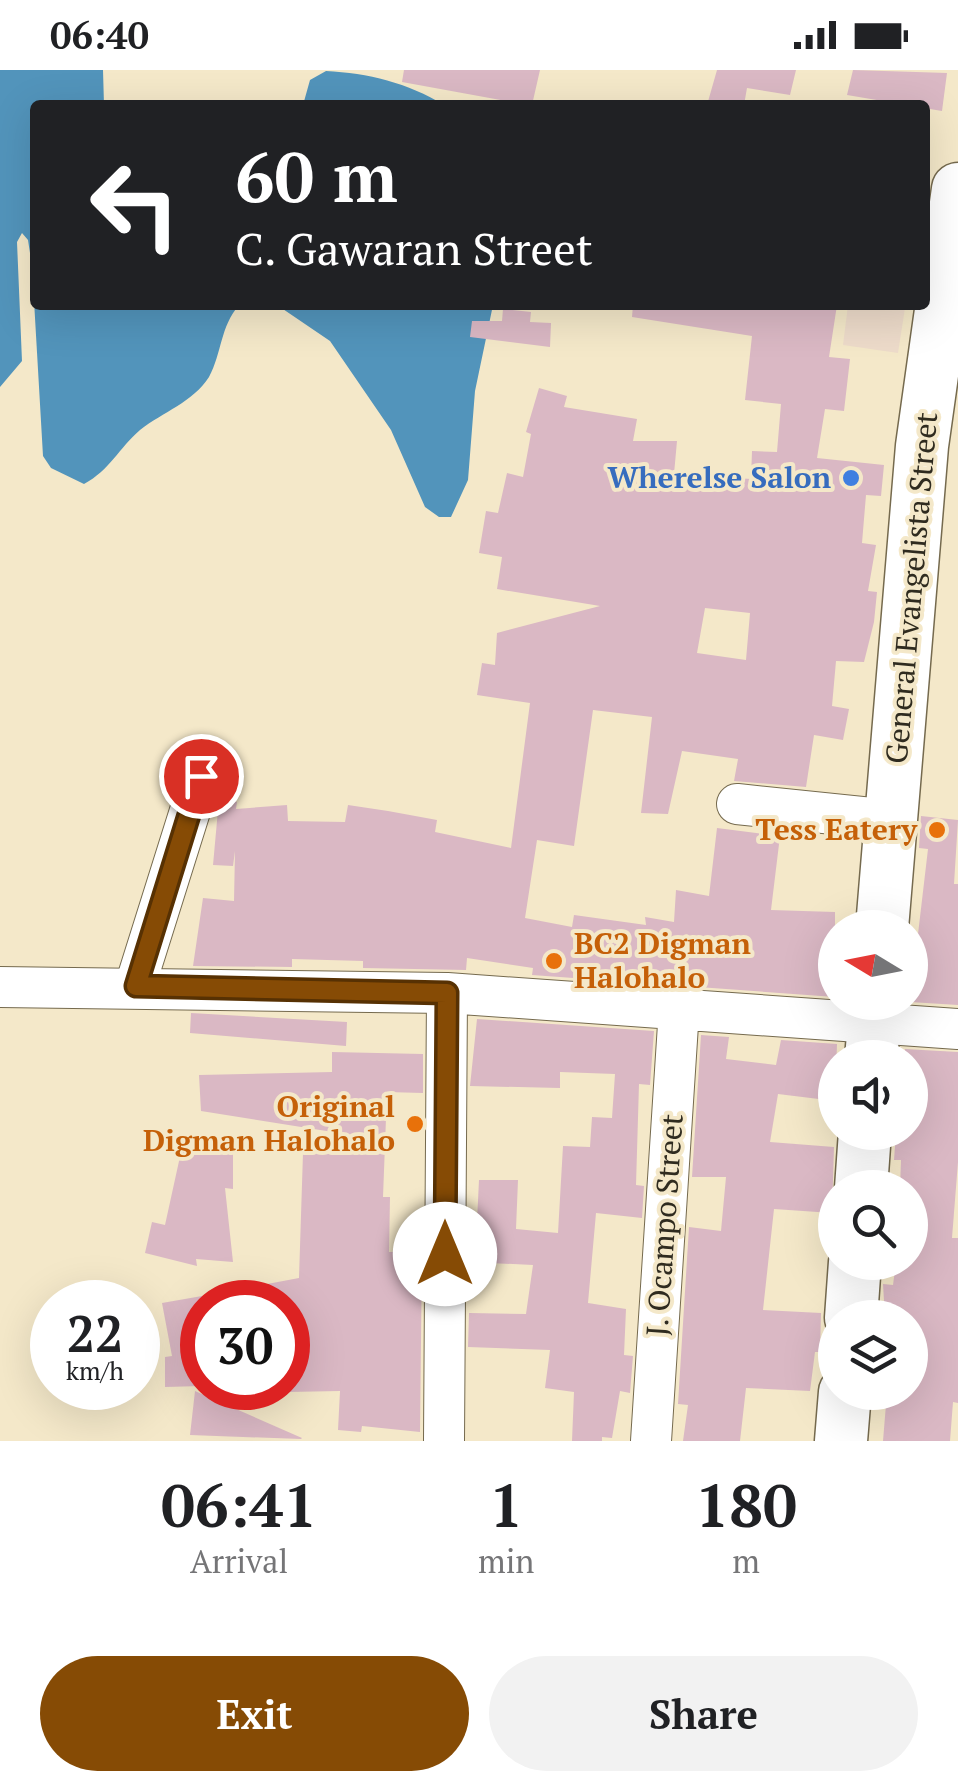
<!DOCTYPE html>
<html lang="en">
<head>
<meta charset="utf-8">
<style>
	:root { --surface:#fff; --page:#f2f2f2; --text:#202124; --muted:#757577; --accent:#864b05 }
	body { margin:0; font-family:"PT Serif",serif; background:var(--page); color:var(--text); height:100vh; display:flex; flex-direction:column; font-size:38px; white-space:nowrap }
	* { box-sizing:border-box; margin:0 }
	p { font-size:32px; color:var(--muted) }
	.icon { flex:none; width:55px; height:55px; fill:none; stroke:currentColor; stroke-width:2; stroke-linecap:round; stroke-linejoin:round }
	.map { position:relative; height:1371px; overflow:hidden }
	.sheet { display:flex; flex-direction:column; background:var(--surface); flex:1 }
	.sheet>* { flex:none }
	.guide { position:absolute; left:30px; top:30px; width:900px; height:210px; border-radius:10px; box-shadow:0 10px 40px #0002; background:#202124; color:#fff; overflow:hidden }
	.needle { width:65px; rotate:280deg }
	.fabs { position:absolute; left:818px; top:840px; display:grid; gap:20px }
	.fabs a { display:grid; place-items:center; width:110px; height:110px; border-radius:50%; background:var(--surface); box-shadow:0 10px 40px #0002; font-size:50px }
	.speed { position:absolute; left:30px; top:1210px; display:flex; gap:20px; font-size:50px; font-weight:700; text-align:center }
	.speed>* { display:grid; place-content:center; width:130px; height:130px; border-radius:50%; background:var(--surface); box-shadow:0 10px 40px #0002; line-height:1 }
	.speed small { font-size:25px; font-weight:400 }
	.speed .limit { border:15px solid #d22; background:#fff; color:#111 }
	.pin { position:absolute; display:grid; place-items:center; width:85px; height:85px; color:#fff; margin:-42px; border:5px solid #fff; border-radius:50%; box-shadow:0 2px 10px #0007 }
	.me { position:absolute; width:110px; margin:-55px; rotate:0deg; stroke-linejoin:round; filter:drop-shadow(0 0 8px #0008) }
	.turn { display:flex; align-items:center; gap:35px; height:210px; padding:0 40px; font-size:45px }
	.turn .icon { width:130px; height:130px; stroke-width:2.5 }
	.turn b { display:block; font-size:70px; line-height:85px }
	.eta { display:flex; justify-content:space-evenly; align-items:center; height:170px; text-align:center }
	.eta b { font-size:60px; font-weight:800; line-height:70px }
	.action { display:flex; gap:20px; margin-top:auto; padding:20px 40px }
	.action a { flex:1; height:115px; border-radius:60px; background:var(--accent); color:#fff; font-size:40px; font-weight:800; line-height:115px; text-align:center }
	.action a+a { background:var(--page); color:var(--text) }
	.status { display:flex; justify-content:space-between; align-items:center; height:70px; padding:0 50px; background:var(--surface); direction:ltr }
	.status svg { height:28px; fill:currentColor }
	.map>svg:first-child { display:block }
	.medical { fill:#eddbca }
	.water { fill:#5294bb }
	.building { fill:#dab8c4; fill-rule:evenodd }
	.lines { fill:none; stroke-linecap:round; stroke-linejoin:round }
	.minor-casing { stroke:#756a4e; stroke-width:42 }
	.major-casing { stroke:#756a4e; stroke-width:55 }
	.minor { stroke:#fff; stroke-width:40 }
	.major { stroke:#fff; stroke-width:52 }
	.route-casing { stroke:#573103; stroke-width:25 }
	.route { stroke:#864b05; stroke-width:18 }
	.shop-dot { fill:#3f7fe0; stroke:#f4e8c9; stroke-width:4 }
	.food-dot { fill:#e8710a; stroke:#f4e8c9; stroke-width:4 }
	.labels { text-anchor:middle; stroke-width:8; stroke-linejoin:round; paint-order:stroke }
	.shop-label { font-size:30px; font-weight:bold; fill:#366cbe; stroke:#f4e8c9; text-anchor:end }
	.street-label { font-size:30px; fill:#2f2b1f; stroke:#f4e8c9 }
	.food-label { font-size:30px; font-weight:bold; fill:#c56008; stroke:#f4e8c9; text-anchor:end }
</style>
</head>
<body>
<div class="status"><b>06:40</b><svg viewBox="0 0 49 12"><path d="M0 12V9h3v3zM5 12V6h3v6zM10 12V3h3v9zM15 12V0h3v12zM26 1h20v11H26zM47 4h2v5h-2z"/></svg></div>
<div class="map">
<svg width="958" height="1371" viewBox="0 0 958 1371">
	<rect width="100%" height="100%" fill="#f4e8c9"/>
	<!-- medical -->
	<path class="medical" d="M848,235L905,238L898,283L843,275Z"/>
	<!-- water -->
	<path class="water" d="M0,0H103L104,35H35V235H239C220,257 222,283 209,307C193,332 163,342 140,360C119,378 110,400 84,414L51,398L43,386L32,196L28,170L22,163L17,172L22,291L0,317Z
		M326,1C368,3 408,13 444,35H303L310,10Z
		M277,235H493L475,321L468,410L451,447H439L425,437L391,360L330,271Z"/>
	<!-- building -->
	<path class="building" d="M404,0H540L532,35H505L506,31L402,12Z
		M717,0H796L790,25L747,18L744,35H707Z
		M853,0L947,3L942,41L847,25Z
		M633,235H837L829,287L850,289L844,341L825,339L817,388L884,395L881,426L866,425L862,473L876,475L868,521L877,522L874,552L864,592L836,591L832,636L849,639L843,670L814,665L806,717L734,711L738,689L682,681L668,744L641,743L652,647L593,640L574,776L537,770L525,848L572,857L574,845L646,855L645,847L674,852L676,820L709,826L717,758L780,766L771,840L835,842V927L532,905L533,898L467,888L466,900L363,898V891L292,889V897L193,896L203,828L234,831L235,781L233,796L213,795L219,729L237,732L236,739L287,735L288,751L345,752L348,735L388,741L437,750L435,762L511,778L530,633L477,625L482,593L495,595L497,563L600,536L497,519L502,487L479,483L486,441L498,443L507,403L523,407L531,364L526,362L539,318L567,326L564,337L637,349L633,371H677L674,404L751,409L752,381L777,382L781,334L745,330L752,266L632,247ZM705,538L750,543L746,590L697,583Z
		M503,239L531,242L530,252L551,253L550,277L470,267L472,251H502Z
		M921,746L958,750L954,814H958V935L910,932L928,779L919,778Z
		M191,943L347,952L346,976L190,963Z
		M477,949L654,961L650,1015L639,1014L636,1115L644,1116L642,1148L596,1143L588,1233L626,1239L624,1285L633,1286L630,1323L620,1321L612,1368L602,1367V1371H572L574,1322L545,1318L550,1280L468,1277L469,1243L526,1244L533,1195L469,1192V1150L477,1151L479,1110H518L516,1159L558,1163L563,1076L590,1077L592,1047L612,1048L615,1004L560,1002V1018L470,1016Z
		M701,965L729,967L726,989L776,995L781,970L837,974L835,1031L778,1024L770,1072L834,1077L832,1143L774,1139L763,1240L821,1243L820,1282H815L810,1321L746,1318L740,1371H683L688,1335L678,1334L689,1157L721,1161L726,1107H692Z
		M905,979L958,982V1092L952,1168H958V1333L953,1332L950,1371H883L887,1322H910V1248H885L883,1214L893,1215L896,1192H910V1118H900L901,1090H894L896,1062H910V988H905Z
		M332,982L423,984V1023L387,1022L383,1127H390L389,1182L422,1181L420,1362L362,1356L361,1362L338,1360L340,1321L288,1322V1232H232L231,1221L299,1208L303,1083L337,1084L339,1063L201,1041L199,1005L332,1002Z
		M181,1082H233V1119L225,1118L233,1192L196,1189L197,1196L145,1183L152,1152L165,1155Z
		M202,1226V1316L165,1317V1287L172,1286L162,1233Z
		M195,1321L302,1368L301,1369L190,1365Z"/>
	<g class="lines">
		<!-- minor casing -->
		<g class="minor-casing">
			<path id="minor" d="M737,734L891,750
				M135,916L201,706
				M0,917L447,923L958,959
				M444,1371L447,923
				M651,1371L679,939"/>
		</g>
		<!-- major casing -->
		<g class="major-casing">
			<path id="major" d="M882,858L922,376L958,119
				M871,988L876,932
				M861,1118L865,1062
				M851,1248L855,1192
				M841,1371L845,1322"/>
		</g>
		<!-- minor -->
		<use href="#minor" class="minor"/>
		<!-- major -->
		<use href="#major" class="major"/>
	</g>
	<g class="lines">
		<!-- route casing -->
		<g class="route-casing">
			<path id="route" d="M201,706L136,916L447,923L445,1184"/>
		</g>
		<!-- route -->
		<use href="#route" class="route"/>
	</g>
	<!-- markers -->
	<circle class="shop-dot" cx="851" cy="408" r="10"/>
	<g class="food-dot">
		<circle cx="937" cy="760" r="10"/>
		<circle cx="554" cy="891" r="10"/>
		<circle cx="415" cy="1054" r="10"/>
	</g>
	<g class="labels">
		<!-- shop labels -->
		<g class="shop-label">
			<text x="831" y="418">Wherelse Salon</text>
		</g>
		<!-- street labels -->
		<g class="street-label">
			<text transform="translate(912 518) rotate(-85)" y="10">General Evangelista Street</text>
			<text transform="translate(665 1155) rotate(-86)" y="10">J. Ocampo Street</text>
		</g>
		<!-- food labels -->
		<g class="food-label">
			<text x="917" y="770">Tess Eatery</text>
			<text x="574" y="884" text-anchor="start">BC2 Digman<tspan x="574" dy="34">Halohalo</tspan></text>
			<text x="395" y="1047">Original<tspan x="395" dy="34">Digman Halohalo</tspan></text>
		</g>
	</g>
</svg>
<div class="fabs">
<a><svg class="needle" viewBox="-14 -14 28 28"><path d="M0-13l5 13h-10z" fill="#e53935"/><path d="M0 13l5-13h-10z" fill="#757577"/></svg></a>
<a><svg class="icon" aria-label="sound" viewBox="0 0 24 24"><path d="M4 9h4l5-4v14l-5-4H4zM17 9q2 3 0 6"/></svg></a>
<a><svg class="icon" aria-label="search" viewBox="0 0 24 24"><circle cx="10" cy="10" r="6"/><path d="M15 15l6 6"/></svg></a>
<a><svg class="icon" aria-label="layers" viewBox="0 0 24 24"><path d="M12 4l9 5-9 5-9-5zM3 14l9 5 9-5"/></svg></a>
</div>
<div class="speed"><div>22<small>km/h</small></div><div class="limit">30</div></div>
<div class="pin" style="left:201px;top:706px;background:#d93025"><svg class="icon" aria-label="arrive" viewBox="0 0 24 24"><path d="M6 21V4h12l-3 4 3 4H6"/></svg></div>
<svg class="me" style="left:445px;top:1184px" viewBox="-20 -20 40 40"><circle r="19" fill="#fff"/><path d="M0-13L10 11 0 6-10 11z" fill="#864b05"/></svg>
<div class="guide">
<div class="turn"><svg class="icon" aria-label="left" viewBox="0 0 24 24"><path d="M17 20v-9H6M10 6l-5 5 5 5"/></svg><div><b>60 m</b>C. Gawaran Street</div></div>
</div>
</div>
<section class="sheet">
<div class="eta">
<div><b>06:41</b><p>Arrival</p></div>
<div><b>1</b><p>min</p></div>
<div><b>180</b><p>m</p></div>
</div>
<div class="action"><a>Exit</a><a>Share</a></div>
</section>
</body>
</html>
